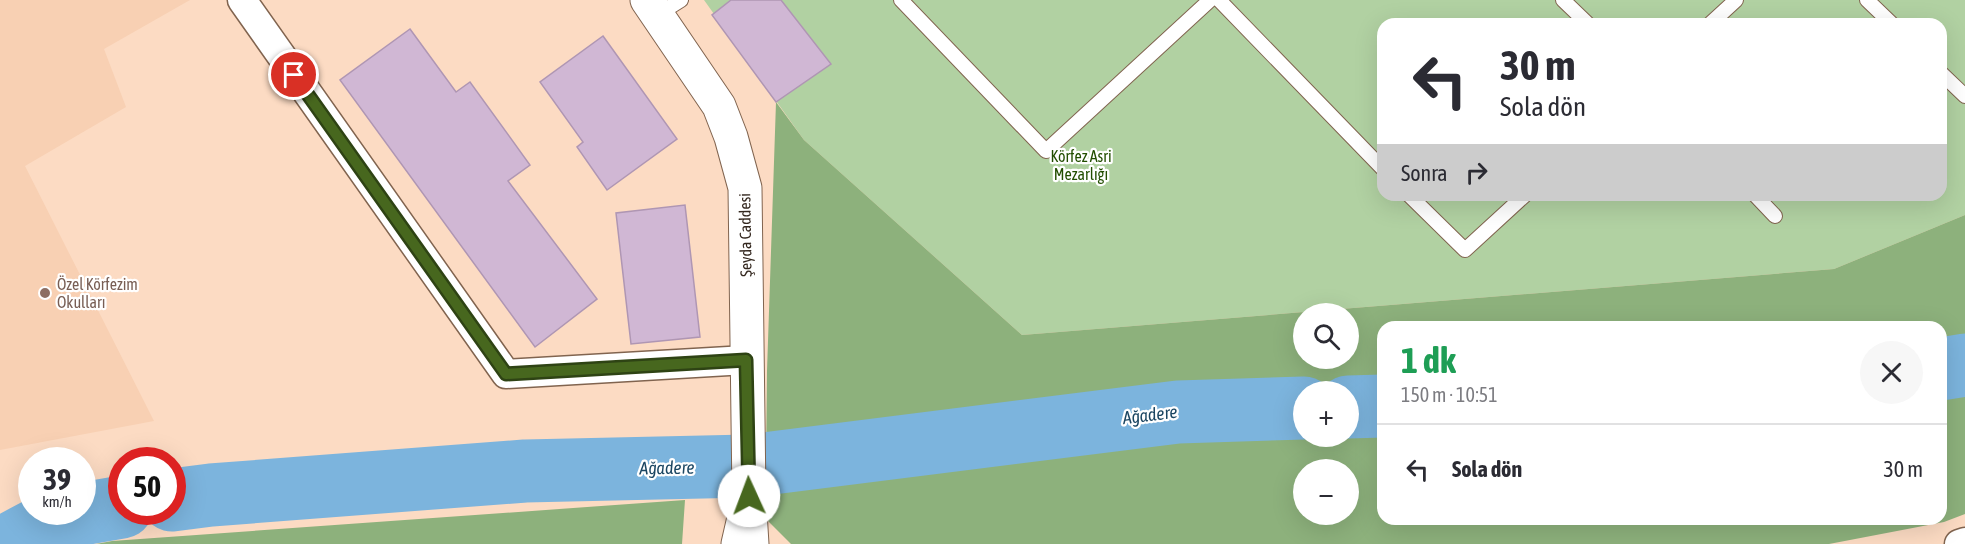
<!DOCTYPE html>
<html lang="tr">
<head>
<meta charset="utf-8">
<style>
	:root { --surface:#fff; --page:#f7f7f7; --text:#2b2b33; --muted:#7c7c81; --line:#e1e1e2 }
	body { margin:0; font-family:"Asap Condensed",sans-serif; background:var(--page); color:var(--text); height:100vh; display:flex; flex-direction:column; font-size:22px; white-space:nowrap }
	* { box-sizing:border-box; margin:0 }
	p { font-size:20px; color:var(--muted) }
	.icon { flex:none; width:33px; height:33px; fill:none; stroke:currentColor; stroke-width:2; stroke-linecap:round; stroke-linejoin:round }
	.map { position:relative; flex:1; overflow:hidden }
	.panel { position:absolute; left:1377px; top:321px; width:570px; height:204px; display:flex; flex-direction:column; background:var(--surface); border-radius:18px; box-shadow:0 6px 24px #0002 }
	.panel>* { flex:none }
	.guide { position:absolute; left:1377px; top:18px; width:570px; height:183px; border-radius:18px; box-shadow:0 6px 24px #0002; background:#fff; color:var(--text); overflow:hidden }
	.controls { position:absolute; left:1293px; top:303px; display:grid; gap:12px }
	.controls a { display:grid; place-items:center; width:66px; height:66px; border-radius:50%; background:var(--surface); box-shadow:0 6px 24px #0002; font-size:30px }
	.speed { position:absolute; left:18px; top:447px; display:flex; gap:12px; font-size:30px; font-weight:700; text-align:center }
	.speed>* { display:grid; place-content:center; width:78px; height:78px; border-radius:50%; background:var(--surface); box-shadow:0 6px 24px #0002; line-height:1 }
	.speed small { font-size:15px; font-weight:400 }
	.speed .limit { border:9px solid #d22; background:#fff; color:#111 }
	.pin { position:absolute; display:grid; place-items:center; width:51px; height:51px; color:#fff; margin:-26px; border:3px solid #fff; border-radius:50%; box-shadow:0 2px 6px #0007 }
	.me { position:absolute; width:66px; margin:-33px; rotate:358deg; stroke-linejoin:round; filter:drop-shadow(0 0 4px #0008) }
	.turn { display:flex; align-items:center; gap:21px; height:126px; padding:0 24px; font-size:27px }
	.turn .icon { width:78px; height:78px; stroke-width:2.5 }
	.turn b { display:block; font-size:42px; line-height:51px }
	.then { display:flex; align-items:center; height:57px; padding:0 24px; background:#0003; gap:12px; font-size:22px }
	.round { display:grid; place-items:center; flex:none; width:63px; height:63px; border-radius:32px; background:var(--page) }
	.summary { display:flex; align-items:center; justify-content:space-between; height:102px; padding:0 24px }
	h1 { font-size:36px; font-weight:700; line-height:45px; color:#1e9e55 }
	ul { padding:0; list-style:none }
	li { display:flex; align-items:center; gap:18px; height:90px; padding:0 24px; border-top:2px solid var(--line) }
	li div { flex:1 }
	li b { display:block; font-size:22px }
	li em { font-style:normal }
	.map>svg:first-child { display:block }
	.built { fill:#f8d0b3 }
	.green { fill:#b1d1a2; fill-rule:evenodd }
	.forest { fill:#8db17c; fill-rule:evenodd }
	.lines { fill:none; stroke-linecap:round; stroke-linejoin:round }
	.river { stroke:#7cb4dd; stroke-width:63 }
	.building { fill:#d0b7d4; stroke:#af96b3; stroke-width:1.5 }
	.lane-casing { stroke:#81644f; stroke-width:16 }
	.street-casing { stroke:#81644f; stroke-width:31 }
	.secondary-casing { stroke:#81644f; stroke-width:35 }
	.lane { stroke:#fff; stroke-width:14 }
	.street { stroke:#fff; stroke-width:28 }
	.secondary { stroke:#fff; stroke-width:33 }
	.route-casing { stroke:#2e4314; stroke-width:15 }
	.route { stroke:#47671e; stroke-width:10 }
	.education-dot { fill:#8d6e63; stroke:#fff; stroke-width:2 }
	.labels { text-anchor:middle; stroke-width:4.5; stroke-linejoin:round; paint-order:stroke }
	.park-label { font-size:16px; fill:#224e00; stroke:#fff }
	.street-label { font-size:16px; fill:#33271e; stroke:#fff }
	.education-label { font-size:16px; fill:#785e54; stroke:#fff; text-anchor:start }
	.water-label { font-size:18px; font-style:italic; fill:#1b4662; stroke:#fff }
</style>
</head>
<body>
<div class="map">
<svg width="1965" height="544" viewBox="0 0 1965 544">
	<rect width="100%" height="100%" fill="#fcdbc3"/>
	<!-- built -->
	<path class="built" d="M0,0H190L104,49L126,107L25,166L154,421L0,450Z"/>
	<!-- green -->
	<path class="green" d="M704,0H1965V215L1834,269L1022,335L804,140ZM1383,24H1941V195H1383Z"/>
	<!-- forest -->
	<path class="forest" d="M776,102L804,140L1022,335L1834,269L1965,215V514L1944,522L1829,544H791L763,516L766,464L767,371ZM1304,314H1348V358H1304ZM1383,327H1941V519H1383ZM1304,392H1348V436H1304ZM1304,470H1348V514H1304Z
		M685,500L682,544H96L112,541Z"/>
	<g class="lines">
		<!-- river -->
		<path class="river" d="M1941,369L1965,365
			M1348,407L1383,406
			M172,500L211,495L525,471L748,466L1178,412L1304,408
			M10,544L59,518L122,507"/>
	</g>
	<!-- building -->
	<path class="building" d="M731,0H781L831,64L776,102L712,15Z
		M410,29L456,92L470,82L530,165L508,181L597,299L535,347L340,80Z
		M603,36L677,139L607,190L577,147L583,142L540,82Z
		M685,205L700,337L631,344L616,213Z"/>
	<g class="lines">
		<!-- lane casing -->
		<g class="lane-casing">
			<path id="lane" d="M901,0L1046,151L1210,0
				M1219,0L1383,169
				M1563,0L1588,24
				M1867,0L1892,24
				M657,15L681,0
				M1710,24L1736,0
				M1941,73L1965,96
				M1409,195L1465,250L1525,195
				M1755,195L1775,216"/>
		</g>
		<!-- street casing -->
		<g class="street-casing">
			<path id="street" d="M242,0L506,374L746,360
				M1959,544L1965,542"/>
		</g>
		<!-- secondary casing -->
		<g class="secondary-casing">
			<path id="secondary" d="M647,0L719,106L731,137L745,188L749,496
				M738,544L749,496L752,544"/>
		</g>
		<!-- lane -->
		<use href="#lane" class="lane"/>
		<!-- street -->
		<use href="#street" class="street"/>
		<!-- secondary -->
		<use href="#secondary" class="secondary"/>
	</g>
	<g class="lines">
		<!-- route casing -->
		<g class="route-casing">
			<path id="route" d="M294,75L506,374L746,360L749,496"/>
		</g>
		<!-- route -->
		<use href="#route" class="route"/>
	</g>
	<!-- markers -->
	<circle class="education-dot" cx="45" cy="293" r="6"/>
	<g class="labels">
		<!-- park labels -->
		<g class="park-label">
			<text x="1081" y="162">Körfez Asri<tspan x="1081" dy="18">Mezarlığı</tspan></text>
		</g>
		<!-- street labels -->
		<g class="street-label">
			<text transform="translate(745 235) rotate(-91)" y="6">Şeyda Caddesi</text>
		</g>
		<!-- education labels -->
		<g class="education-label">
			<text x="57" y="290">Özel Körfezim<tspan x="57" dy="18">Okulları</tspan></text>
		</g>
		<!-- water labels -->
		<g class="water-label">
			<text transform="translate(1150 415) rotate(-7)" y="6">Ağadere</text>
			<text transform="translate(667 468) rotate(-1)" y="6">Ağadere</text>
		</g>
	</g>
</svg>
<div class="controls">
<a><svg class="icon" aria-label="search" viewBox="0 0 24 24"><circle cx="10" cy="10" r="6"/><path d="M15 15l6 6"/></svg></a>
<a>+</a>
<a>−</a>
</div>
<div class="speed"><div>39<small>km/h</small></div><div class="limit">50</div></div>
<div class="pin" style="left:294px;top:75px;background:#d93025"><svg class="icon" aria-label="arrive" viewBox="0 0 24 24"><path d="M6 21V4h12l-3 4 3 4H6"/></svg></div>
<svg class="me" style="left:749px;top:496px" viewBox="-20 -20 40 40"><circle r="19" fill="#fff"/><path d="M0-13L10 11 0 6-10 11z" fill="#47671e"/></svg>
<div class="guide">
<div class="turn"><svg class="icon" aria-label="left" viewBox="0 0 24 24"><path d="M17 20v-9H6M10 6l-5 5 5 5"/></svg><div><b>30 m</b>Sola dön</div></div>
<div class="then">Sonra<svg class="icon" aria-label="right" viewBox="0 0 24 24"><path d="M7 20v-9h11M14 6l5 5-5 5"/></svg></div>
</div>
<section class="panel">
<div class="summary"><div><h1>1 dk</h1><p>150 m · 10:51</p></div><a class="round"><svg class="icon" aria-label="close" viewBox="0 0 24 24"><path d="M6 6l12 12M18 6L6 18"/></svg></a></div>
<ul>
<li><svg class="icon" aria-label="left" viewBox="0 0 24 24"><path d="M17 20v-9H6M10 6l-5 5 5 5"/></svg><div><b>Sola dön</b></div><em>30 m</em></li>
</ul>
</section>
</div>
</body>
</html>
